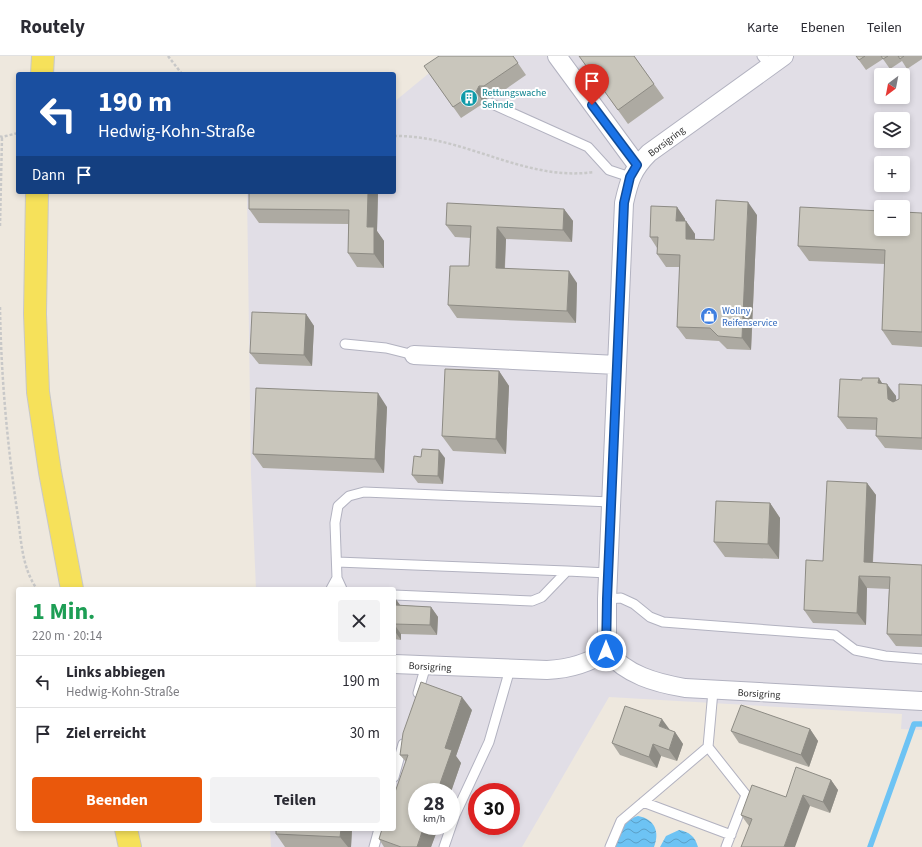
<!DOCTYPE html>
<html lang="de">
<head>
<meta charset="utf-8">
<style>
	:root { --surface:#fff; --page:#f2f2f3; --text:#2b2b33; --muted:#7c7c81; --line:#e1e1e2; --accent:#ea580c }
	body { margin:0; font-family:"Source Sans 3",sans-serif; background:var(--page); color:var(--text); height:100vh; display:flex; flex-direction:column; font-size:15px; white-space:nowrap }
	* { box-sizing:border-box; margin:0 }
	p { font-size:13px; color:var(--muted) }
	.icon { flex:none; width:22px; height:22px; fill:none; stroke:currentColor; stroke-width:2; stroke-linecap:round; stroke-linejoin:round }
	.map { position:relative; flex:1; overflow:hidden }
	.details { position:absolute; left:16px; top:531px; width:380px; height:244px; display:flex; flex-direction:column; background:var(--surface); border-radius:4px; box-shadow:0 2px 6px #0003 }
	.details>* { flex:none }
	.guide { position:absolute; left:16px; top:16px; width:380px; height:122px; border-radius:4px; box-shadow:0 2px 6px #0003; background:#1a4fa0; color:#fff; overflow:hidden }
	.needle { width:26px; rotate:212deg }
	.buttons { position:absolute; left:874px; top:12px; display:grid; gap:8px }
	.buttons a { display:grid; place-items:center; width:36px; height:36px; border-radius:4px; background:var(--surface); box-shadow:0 2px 6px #0003; font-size:20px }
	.speed { position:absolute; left:408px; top:727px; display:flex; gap:8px; font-size:20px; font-weight:700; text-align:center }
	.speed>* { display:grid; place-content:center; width:52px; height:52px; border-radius:50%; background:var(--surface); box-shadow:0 2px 6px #0003; line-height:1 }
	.speed small { font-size:10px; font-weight:400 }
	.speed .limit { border:6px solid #d22; background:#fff; color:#111 }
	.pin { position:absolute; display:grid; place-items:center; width:34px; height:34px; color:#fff; margin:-41px -17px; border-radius:50% 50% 50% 0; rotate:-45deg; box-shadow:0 0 4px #0007 }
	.pin .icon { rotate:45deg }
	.me { position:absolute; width:44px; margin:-22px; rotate:0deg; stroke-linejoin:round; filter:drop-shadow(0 0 3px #0008) }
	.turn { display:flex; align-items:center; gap:14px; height:84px; padding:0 16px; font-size:18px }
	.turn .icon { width:52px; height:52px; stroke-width:2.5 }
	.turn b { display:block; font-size:28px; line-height:34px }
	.then { display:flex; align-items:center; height:38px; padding:0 16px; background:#0003; gap:8px; font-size:15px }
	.round { display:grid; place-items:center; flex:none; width:42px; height:42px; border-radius:4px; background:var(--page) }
	.head { display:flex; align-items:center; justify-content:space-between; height:68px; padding:0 16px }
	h1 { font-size:24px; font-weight:700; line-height:30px; color:#1e9e55 }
	.action { display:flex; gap:8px; margin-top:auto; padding:8px 16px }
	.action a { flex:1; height:46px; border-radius:4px; background:var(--accent); color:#fff; font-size:16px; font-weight:700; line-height:46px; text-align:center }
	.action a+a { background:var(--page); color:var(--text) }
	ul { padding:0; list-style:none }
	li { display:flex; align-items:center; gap:12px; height:52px; padding:0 16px; border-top:1px solid var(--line) }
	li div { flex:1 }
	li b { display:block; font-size:15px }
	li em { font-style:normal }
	header { display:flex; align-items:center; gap:24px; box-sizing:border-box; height:56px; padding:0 20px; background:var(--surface); border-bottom:1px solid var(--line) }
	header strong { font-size:19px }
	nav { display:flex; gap:22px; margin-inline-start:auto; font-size:14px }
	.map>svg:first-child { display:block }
	.industrial { fill:#e1dee6; fill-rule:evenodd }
	.water { fill:url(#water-waves) }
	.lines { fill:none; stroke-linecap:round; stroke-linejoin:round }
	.stream { stroke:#6dc3f4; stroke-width:5.5 }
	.service-casing { stroke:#b2b2c0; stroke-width:11 }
	.minor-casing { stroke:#b2b2c0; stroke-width:20 }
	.primary-casing { stroke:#c8c8c8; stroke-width:24 }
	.path { stroke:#c8c8c8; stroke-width:2.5; stroke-dasharray:3 2; stroke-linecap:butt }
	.service { stroke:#fff; stroke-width:9 }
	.minor { stroke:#fff; stroke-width:18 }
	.primary { stroke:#f6e15a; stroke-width:22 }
	.wall { fill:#adaaa2 }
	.shaded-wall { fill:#8d8b84 }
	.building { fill:#c9c6bc; stroke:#8d8b84 }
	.route-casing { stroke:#114b97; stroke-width:10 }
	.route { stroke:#1a73e8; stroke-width:7 }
	.labels { text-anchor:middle; stroke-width:4; stroke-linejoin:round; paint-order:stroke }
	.culture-label { font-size:10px; fill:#0d838f; stroke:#fff; text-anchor:start }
	.street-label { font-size:10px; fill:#2c2c2c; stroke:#fff }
	.shop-label { font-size:10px; fill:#366cbe; stroke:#fff; text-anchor:start }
</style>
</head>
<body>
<header>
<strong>Routely</strong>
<nav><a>Karte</a><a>Ebenen</a><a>Teilen</a></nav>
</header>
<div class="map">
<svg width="922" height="791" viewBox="0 0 922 791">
	<defs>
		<pattern id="water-waves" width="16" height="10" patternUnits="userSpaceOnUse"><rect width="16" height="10" fill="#6dc3f4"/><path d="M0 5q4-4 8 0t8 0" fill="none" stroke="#5a9fc6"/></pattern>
	</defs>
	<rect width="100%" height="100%" fill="#eee8de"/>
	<!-- industrial -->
	<path class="industrial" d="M450,0H922V674L901,673L902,658L609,641L522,791H271L270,773H394V533H256L251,418L247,136H394V46ZM881,19H903V41H881ZM881,63H903V85H881ZM881,107H903V129H881ZM881,151H903V173H881ZM417,736H451V770H417ZM477,736H511V770H477Z"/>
	<!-- water -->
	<path class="water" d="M638,760C655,763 660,776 654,791H614C620,777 623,764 638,760Z
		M679,774C689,776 695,780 698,791H660L666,780Z"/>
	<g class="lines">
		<!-- stream -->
		<path class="stream" d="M870,791L914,668H922"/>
		<!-- service casing -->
		<g class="service-casing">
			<path id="service" d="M762,0L770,10
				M490,47L588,91L609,114L630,121
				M345,288L386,292L414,299
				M337,506L567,515
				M331,533L337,522
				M342,533L337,522L335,467L338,450L349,440L364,436L611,446
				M394,539L532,545L542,541L567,515L608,517
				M607,543L621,542L634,548L650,561L663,566L835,579L855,594L885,600L922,603
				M713,635L708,691L746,739L726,791
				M418,637L426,609
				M394,721L403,688
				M643,746L731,779
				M374,791L379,773
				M444,791L455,759L489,686L510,613
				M610,791L621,765L708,691"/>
		</g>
		<!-- minor casing -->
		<g class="minor-casing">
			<path id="minor" d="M557,0L637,109
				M784,0L649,97C632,114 629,125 624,147L607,543V595C626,619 656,627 685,632L922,645
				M414,299L617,309
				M394,608L547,614C569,613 588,608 607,595"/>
		</g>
		<!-- primary casing -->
		<g class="primary-casing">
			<path id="primary" d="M42,18L43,0
				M37,136L35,258L38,336L50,416L72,533
				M126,773L130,791"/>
		</g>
		<!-- path -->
		<path class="path" d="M168,0L182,18
			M0,80L2,81L18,77
			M394,80C465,79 524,126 594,116
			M0,170L2,81
			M0,251C1,319 7,386 17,454C21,480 21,511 37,533"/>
		<!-- service -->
		<use href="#service" class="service"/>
		<!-- minor -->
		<use href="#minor" class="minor"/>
		<!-- primary -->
		<use href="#primary" class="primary"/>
	</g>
	<!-- wall -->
	<path class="wall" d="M513,0L526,19L493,42H487L484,47L461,62L424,10Z
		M579,0H634L664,42L628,68Z
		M856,0H922V3L907,13L902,5L890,13L883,3L866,14Z
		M378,136L377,175L384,185V212L357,211L348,197V168L259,167L249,153Z
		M677,151L685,163V165H686L695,178V183L714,184L757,159L751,294L727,293L719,285L686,283L677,271L680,211H666L657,198V192L650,181Z
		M564,153L573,165L572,186L506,183L505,212L577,227L576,267L457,262L448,249L469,210L471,182L455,181L446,169Z
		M922,157V291L892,289L882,274L885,208L809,205L798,190Z
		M306,258L314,270L312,310L259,308L250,297Z
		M499,315L509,330L506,398L453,395L442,380Z
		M882,327L896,340V345L922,329V394L885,392L876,380L877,374L847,373L838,361Z
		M387,351L384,417L263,412L253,398Z
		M445,402L443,428L418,427L412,419Z
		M867,427L876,439L873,507L922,509V591L896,590L887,578L889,533L867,532L866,569L813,567L804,554L823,505Z
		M770,447L780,462L779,503L725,501L714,486Z
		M394,542H395L400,549L431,551L438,561L437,579L401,578V584L394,583Z
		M472,654L456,700L461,707L431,791H384L379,783L406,706L400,699Z
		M810,673L818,685L809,711L739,687L731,675Z
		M670,674L675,676L683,688L677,705L661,700L657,712L620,699L612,687Z
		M831,724L838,734L830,757L810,750L749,770L741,759Z
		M276,773H352L351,791H285L276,778Z"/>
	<!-- shaded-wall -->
	<path class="shaded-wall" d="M479,30L487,42L484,47L476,36Z
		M368,136H378L377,175L384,185V212L374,198L367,171Z
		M748,146L757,159L751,294L742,282Z
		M677,151L685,163V178L676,165Z
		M564,153L573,165L572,186L563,174Z
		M686,165L695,178V195L686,183Z
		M497,171L506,183L504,224L496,212Z
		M569,215L577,227L576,267L567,255Z
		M306,258L314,270L312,310L304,299Z
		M499,315L509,330L506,398L496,383Z
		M879,322L887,335L878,327Z
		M887,328L896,340L897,356L888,343Z
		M378,337L387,351L384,417L375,403Z
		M439,394L445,402L443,428L438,420Z
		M867,427L876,439L872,519L864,506Z
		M770,447L780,462L779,503L768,488Z
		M859,520L867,532L866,569L857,557Z
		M395,542L402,552L395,549Z
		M431,551L438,561L437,579L430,569Z
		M394,568L401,578V584L394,574Z
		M462,641L472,654L456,700L461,707L451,736H436L445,692Z
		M662,663L670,674L659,670Z
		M810,673L818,685L809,711L801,699Z
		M675,676L683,688L677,705L669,694Z
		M653,688L661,700L657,712L649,701Z
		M831,724L838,734L830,757L823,746Z
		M803,739L810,750L795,791H784Z
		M424,770H439L431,791H417Z
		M341,773H352L351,791H348L340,781Z"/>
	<!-- building -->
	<path class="building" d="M439,0H513L518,7L484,30H479L476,36L453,51L424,10Z
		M579,0H634L654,28L618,54Z
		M856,0H865L859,4Z
		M881,0H888L883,3Z
		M898,0H904L900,3Z
		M249,136H368L367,171H374V198L348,197L349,154L249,153Z
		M716,144L748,146L742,282L718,280L710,272L677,271L680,199L657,198L658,181H650L651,150L677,151L676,165H686V183L714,184Z
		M447,147L564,153L563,174L497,171L496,212L569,215L567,255L448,249L450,210H469L471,170L446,169Z
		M800,151L881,155V173H903V156L922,157V276L882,274L885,194L798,190Z
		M252,256L306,258L304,299L250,297Z
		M445,313L499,315L496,383L442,380Z
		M862,322H879L878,327L887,328L888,343L893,346L899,343V328L922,329V382L876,380L877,362L838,361L840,323L862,324Z
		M256,332L378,337L375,403L253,398Z
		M422,393L439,394L438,420L412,419L414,400L421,401Z
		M827,425L867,427L864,506L922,509V579L887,578L890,521L859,520L857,557L804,554L806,504L823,505Z
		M716,445L770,447L768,488L714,486Z
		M394,542H395V549L431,551L430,569L394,568Z
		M421,626L462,641L445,692L452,694L437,736H417V770H424L417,791H401L379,783L382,773H394V739L408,699H400L403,677Z
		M741,649L810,673L801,699L731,675Z
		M625,650L662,663L659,670L675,676L669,694L653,688L649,701L612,687Z
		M796,711L831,724L823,746L803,739L784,791H741L752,763L741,759L752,729L786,741Z
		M276,773H341L340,781L276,778Z"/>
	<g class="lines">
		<!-- route casing -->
		<g class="route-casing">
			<path id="route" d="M592,49L637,109L630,121L624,147L607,543L606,595"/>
		</g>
		<!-- route -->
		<use href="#route" class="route"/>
	</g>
	<!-- icons -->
	<defs>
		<g id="building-disc" transform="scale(0.9)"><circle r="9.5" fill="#0f9aa8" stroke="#fff"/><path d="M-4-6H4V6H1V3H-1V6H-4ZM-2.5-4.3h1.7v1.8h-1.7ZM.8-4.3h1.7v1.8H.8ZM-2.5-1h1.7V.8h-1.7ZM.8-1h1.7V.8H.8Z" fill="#fff"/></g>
		<g id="shop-disc" transform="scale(0.9)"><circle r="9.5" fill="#3f7fe0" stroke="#fff"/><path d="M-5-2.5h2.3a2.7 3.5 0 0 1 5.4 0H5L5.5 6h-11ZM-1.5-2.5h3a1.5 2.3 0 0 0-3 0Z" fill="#fff"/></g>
	</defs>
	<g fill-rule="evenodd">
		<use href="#building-disc" x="469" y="42"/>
		<use href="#shop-disc" x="709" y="260"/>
	</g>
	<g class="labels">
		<!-- culture labels -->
		<g class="culture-label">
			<text x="482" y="40">Rettungswache<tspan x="482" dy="12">Sehnde</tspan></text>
		</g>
		<!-- street labels -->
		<g class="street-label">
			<text transform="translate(666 85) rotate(-37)" y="4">Borsigring</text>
			<text transform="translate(430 610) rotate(3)" y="4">Borsigring</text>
			<text transform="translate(759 637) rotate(3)" y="4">Borsigring</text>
		</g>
		<!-- shop labels -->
		<g class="shop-label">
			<text x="722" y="258">Wollny<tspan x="722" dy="12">Reifenservice</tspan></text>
		</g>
	</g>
</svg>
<div class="buttons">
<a><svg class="needle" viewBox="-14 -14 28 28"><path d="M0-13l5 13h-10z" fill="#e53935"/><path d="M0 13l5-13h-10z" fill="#7c7c81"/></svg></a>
<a><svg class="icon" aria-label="layers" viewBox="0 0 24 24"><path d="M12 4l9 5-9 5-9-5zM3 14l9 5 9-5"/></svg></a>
<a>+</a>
<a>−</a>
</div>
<div class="speed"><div>28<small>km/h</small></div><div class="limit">30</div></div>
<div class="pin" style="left:592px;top:49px;background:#d93025"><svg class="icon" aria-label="arrive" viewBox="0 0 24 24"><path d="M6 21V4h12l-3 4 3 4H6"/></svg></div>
<svg class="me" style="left:606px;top:595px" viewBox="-20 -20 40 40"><circle r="17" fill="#1a73e8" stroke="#fff" stroke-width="3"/><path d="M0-11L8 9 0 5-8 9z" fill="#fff"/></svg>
<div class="guide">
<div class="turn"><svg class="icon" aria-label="left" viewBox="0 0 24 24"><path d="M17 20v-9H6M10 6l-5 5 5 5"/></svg><div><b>190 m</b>Hedwig-Kohn-Straße</div></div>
<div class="then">Dann<svg class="icon" aria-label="arrive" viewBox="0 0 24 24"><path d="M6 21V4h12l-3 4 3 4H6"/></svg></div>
</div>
<section class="details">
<div class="head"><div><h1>1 Min.</h1><p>220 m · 20:14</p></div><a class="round"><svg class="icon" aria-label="close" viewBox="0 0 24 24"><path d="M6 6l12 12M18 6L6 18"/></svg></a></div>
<ul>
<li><svg class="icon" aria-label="left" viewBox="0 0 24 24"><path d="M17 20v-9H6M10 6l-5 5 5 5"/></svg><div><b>Links abbiegen</b><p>Hedwig-Kohn-Straße</p></div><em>190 m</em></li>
<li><svg class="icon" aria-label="arrive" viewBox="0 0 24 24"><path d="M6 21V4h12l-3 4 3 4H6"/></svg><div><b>Ziel erreicht</b></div><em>30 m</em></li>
</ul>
<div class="action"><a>Beenden</a><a>Teilen</a></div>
</section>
</div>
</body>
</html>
